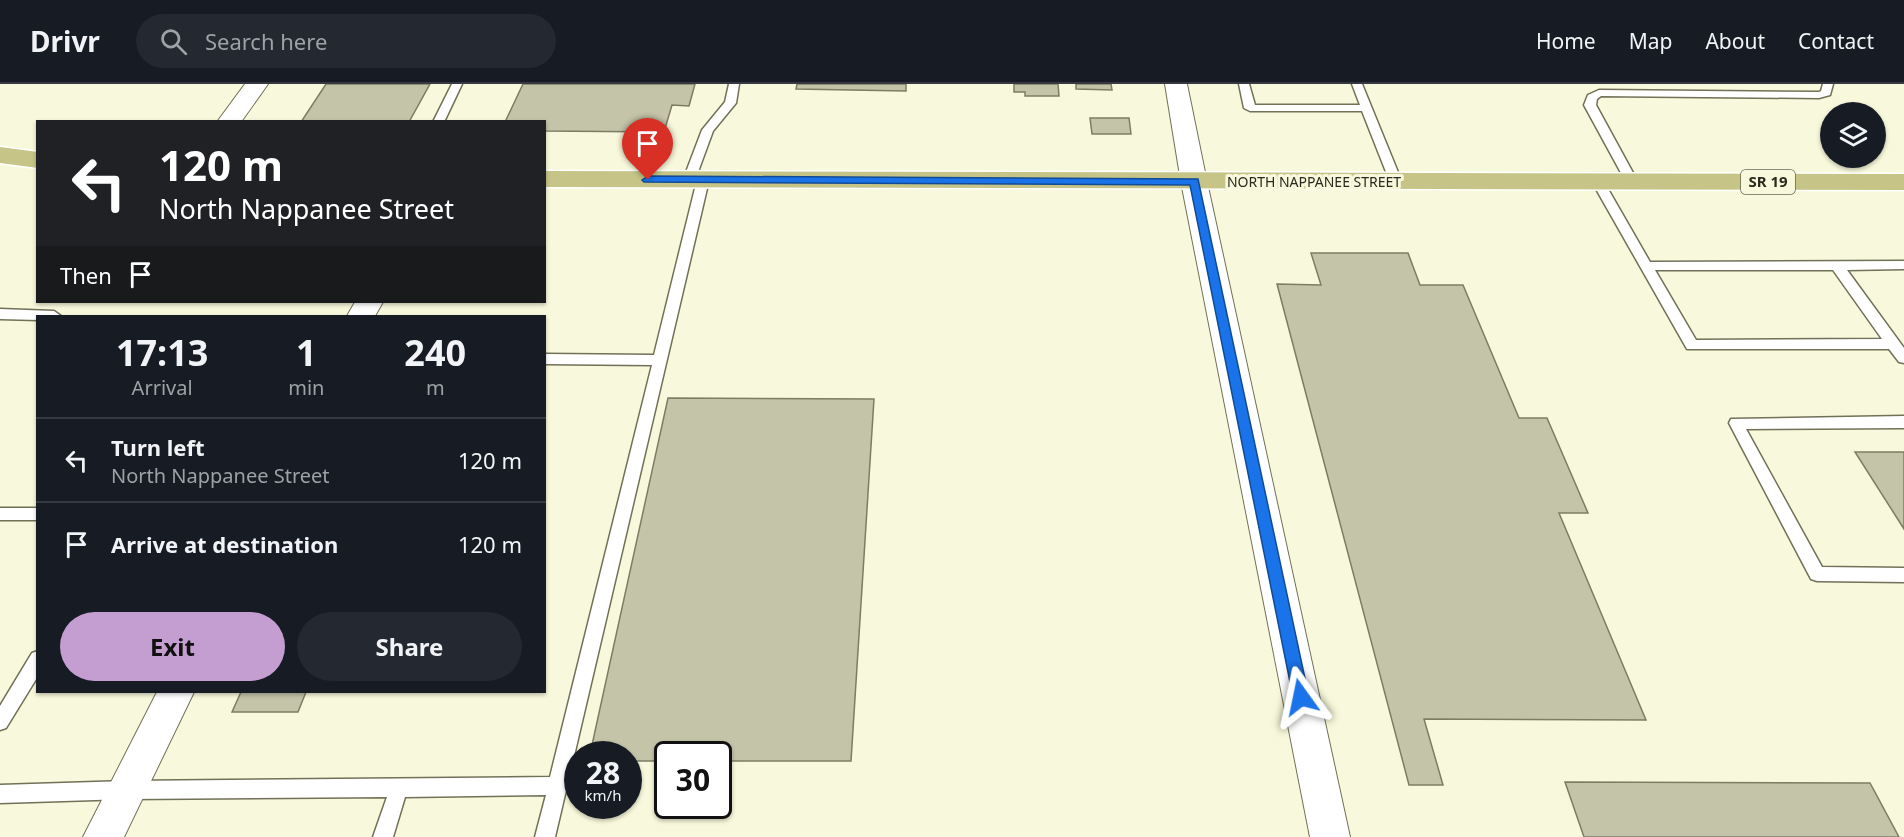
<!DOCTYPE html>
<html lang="en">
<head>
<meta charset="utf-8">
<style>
	:root { --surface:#171b24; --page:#242831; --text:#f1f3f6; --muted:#9ea1a6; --line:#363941; --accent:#c49ed1 }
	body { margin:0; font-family:"Noto Sans",sans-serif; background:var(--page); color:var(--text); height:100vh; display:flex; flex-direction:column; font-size:22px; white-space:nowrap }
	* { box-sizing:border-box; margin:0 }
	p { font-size:20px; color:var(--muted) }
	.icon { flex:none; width:33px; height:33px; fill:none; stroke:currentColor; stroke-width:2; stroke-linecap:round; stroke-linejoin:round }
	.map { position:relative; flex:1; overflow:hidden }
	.side { position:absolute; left:36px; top:231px; width:510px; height:378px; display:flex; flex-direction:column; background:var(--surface); border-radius:0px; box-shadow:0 2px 4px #0004 }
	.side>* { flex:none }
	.hud { position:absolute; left:36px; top:36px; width:510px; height:183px; border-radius:0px; box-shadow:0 2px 4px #0004; background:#202124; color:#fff; overflow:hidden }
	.fabs { position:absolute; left:1820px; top:18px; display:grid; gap:12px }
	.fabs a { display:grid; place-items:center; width:66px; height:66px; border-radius:50%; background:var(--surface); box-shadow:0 2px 4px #0004; font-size:30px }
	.speed { position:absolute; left:564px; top:657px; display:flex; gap:12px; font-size:30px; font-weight:700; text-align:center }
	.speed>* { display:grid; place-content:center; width:78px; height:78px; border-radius:50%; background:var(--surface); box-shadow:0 2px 4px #0004; line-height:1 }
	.speed small { font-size:15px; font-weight:400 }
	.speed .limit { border:3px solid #111; border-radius:9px; background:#fff; color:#111 }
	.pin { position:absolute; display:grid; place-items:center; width:51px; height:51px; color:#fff; margin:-62px -26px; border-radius:50% 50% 50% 0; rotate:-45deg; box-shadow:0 0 6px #0007 }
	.pin .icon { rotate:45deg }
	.me { position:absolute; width:66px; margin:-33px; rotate:348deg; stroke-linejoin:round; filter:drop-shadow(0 0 4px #0008) }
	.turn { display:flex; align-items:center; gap:21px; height:126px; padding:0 24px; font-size:27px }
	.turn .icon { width:78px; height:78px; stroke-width:2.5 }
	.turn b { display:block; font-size:42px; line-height:51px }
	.then { display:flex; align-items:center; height:57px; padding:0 24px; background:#0003; gap:12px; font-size:22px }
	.eta { display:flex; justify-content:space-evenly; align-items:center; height:102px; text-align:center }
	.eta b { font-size:36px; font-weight:700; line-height:42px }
	.action { display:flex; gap:12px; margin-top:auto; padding:12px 24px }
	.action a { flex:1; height:69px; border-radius:36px; background:var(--accent); color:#111; font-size:24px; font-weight:700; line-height:69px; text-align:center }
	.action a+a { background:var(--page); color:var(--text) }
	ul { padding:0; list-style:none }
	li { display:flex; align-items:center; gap:18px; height:84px; padding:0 24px; border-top:2px solid var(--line) }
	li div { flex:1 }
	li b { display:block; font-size:22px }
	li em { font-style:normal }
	header { display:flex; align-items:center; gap:36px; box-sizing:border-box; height:84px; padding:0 30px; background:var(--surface); border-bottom:2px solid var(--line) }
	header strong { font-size:28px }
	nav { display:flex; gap:33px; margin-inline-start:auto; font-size:21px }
	.search { width:420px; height:54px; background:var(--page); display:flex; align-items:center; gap:15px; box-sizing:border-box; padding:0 21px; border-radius:33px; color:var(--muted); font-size:22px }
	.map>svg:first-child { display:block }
	.building { fill:#c3c4a8; stroke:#7d7d64; stroke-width:1.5 }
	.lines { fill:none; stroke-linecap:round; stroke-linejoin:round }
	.service-casing { stroke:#717158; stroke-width:3 }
	.minor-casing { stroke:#717158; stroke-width:2 }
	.primary-casing { stroke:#fff; stroke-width:3 }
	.service { fill:#fff; fill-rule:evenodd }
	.minor { fill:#fff; fill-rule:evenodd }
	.primary { fill:#c6c587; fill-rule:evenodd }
	.route { fill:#1a73e8; stroke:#114b97; stroke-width:1.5 }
	.labels { text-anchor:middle; stroke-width:6; stroke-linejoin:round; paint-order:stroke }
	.far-street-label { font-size:14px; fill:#29291f; stroke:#f8f8dc }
	.shield { fill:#f8f8dc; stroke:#676758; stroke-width:1.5 }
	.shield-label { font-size:15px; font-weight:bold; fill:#29291f }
</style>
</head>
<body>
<header>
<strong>Drivr</strong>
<div class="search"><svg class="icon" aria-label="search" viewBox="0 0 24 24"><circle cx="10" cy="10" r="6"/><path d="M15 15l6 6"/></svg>Search here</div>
<nav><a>Home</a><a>Map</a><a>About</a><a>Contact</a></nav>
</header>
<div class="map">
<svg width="1904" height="753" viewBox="0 0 1904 753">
	<rect width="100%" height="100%" fill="#f8f8dc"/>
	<!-- building -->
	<path class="building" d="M326,0H430L409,38H301Z
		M523,0H695L689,22L672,21L664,48L544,47V38H505Z
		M797,0H906V7L796,5Z
		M1014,0H1058L1059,12H1025V8H1014Z
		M1076,0H1111L1112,6L1076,5Z
		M1090,34H1129L1131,50H1092Z
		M1311,169H1408L1420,201H1463L1519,334H1547L1588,429H1559L1646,636L1424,635L1443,701H1409L1277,200L1321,201Z
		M668,314L874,315L851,677H718V670H668V677H628V670H590Z
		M1855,368H1904V445Z
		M241,608H306L298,628H232Z
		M1565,698L1870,699L1899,753H1584Z"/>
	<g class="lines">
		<!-- service casing -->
		<g class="service-casing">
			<path id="service" d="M452,0H462L444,38H433Z
				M729,0H739L736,19L713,47L695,96L689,100L685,99L683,96L702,46L725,18Z
				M1239,0H1249L1255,21H1360L1352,0H1362L1402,98L1396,102L1390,98L1362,27H1250L1244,24Z
				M1823,0H1833L1830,11L1819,14L1601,12L1597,15L1596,21L1638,98L1632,102L1626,98L1584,21L1588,11L1599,6L1819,8L1821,7Z
				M703,92L709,96L555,753H535L546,711L405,713L393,753H373L387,713L127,715L0,719V701L127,697L550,693L652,281L544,280V270L654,271L697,96Z
				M1598,94L1604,98L1650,178L1904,177V185L1847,186L1904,264V279L1899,278L1889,265H1687L1592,98ZM1655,186H1833L1882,255L1696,256Z
				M0,225L54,227L61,232H38V236L0,235Z
				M1904,332V344L1746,345L1822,483L1904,484V498L1817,497L1811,495L1729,339L1731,335Z
				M0,424H38V436H0Z
				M38,567V592L6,644L0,646V622L32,569Z"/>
		</g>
		<!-- minor casing -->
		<g class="minor-casing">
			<path id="minor" d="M245,0H268L241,38H217Z
				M1165,0H1187L1207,98L1350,753H1310L1181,98Z
				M355,218H383L375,232H347Z
				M157,608H194L124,753H83Z"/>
		</g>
		<!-- primary casing -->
		<g class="primary-casing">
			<path id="primary" d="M0,63L38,68V84L0,79Z
				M544,87L1904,90V106L544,103Z"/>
		</g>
		<!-- service -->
		<use href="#service" class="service"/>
		<!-- minor -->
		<use href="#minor" class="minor"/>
		<!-- primary -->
		<use href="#primary" class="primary"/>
	</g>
	<!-- route -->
	<path class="route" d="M648,92L1198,95L1309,613L1306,618L1301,620L1295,618L1293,613L1190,101L644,98L642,96Z"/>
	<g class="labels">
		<!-- far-street labels -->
		<g class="far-street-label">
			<text x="1314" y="103">NORTH NAPPANEE STREET</text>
		</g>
		<!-- shield labels -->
		<rect class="shield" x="1741" y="86" width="54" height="24" rx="4.5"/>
		<g class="shield-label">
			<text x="1768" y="103">SR 19</text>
		</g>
	</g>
</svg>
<div class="fabs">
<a><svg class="icon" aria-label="layers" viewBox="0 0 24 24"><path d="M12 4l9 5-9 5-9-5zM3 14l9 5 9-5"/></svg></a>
</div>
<div class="speed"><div>28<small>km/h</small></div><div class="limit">30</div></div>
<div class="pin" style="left:648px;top:96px;background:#d93025"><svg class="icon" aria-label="arrive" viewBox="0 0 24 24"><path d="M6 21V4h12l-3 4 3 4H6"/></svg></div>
<svg class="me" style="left:1301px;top:613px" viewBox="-20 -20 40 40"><path d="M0-17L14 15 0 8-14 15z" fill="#1a73e8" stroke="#fff" stroke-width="4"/></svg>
<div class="hud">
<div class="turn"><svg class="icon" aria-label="left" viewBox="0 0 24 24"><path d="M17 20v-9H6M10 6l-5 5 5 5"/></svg><div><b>120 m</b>North Nappanee Street</div></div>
<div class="then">Then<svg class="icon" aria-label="arrive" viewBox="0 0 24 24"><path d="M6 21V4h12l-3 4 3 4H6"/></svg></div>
</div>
<section class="side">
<div class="eta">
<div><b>17:13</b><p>Arrival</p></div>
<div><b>1</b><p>min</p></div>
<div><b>240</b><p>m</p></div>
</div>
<ul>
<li><svg class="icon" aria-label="left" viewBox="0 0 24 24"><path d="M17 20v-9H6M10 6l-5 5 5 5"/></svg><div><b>Turn left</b><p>North Nappanee Street</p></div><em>120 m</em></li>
<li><svg class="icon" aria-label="arrive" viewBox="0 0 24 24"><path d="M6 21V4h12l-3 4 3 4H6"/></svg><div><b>Arrive at destination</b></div><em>120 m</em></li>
</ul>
<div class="action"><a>Exit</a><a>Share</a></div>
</section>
</div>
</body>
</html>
